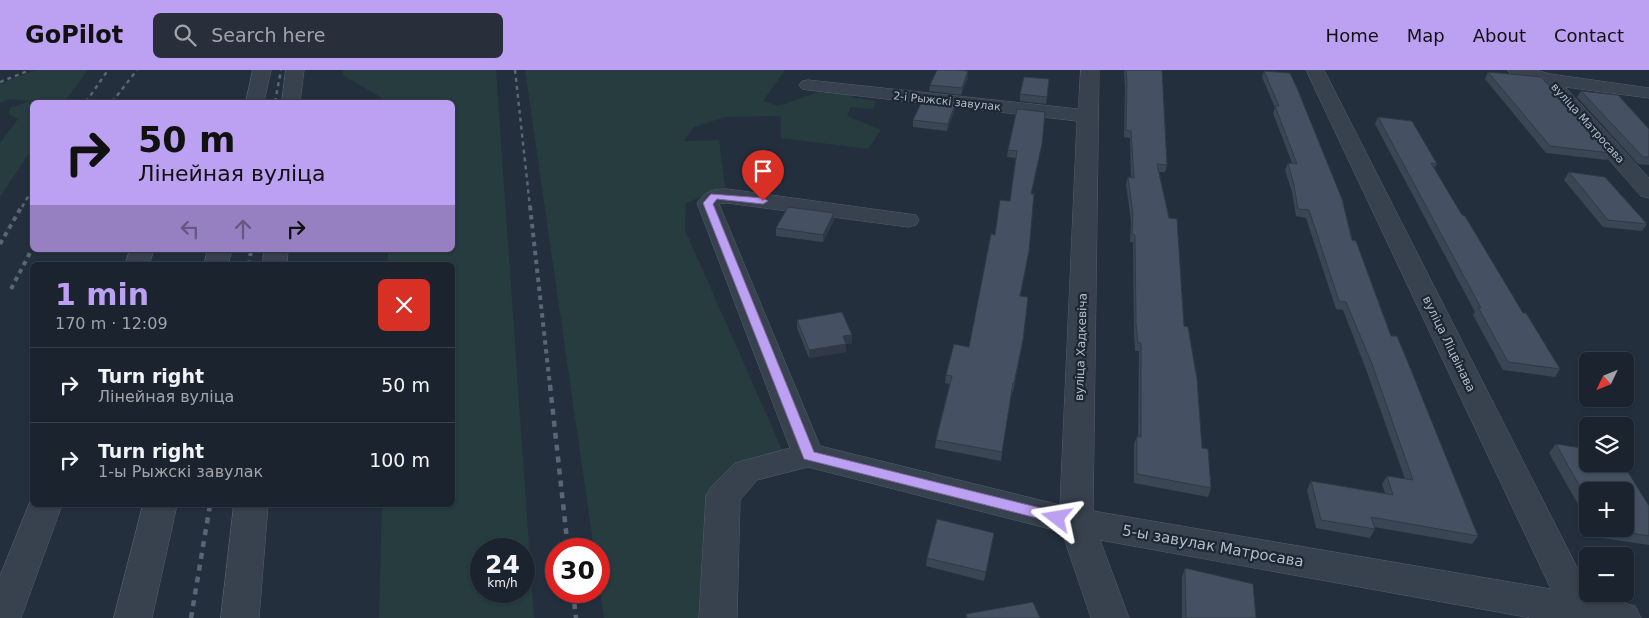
<!DOCTYPE html>
<html lang="en">
<head>
<meta charset="utf-8">
<style>
	:root { --surface:#1b232e; --page:#282f3a; --text:#f1f3f6; --muted:#a0a4aa; --line:#39404a; --accent:#bca0f2 }
	body { margin:0; font-family:"DejaVu Sans",sans-serif; background:var(--page); color:var(--text); height:100vh; display:flex; flex-direction:column; font-size:19px; white-space:nowrap }
	* { box-sizing:border-box; margin:0 }
	p { font-size:16px; color:var(--muted) }
	.icon { flex:none; width:28px; height:28px; fill:none; stroke:currentColor; stroke-width:2; stroke-linecap:round; stroke-linejoin:round }
	.map { position:relative; flex:1; overflow:hidden }
	.side { position:absolute; left:30px; top:192px; width:425px; height:245px; display:flex; flex-direction:column; background:var(--surface); border-radius:8px; box-shadow:0 1px 4px #0004,0 0 0 1px var(--line) }
	.side>* { flex:none }
	.top-card { position:absolute; left:30px; top:30px; width:425px; height:152px; border-radius:8px; box-shadow:0 1px 4px #0004,0 0 0 1px var(--line); background:#bca0f2; color:#111; overflow:hidden }
	.needle { width:32px; rotate:227deg }
	.tools { position:absolute; left:1579px; top:282px; display:grid; gap:10px }
	.tools a { display:grid; place-items:center; width:55px; height:55px; border-radius:8px; background:var(--surface); box-shadow:0 1px 4px #0004,0 0 0 1px var(--line); font-size:25px }
	.speed { position:absolute; left:470px; top:468px; display:flex; gap:10px; font-size:25px; font-weight:700; text-align:center }
	.speed>* { display:grid; place-content:center; width:65px; height:65px; border-radius:50%; background:var(--surface); box-shadow:0 1px 4px #0004,0 0 0 1px var(--line); line-height:1 }
	.speed small { font-size:12px; font-weight:400 }
	.speed .limit { border:8px solid #d22; background:#fff; color:#111 }
	.pin { position:absolute; display:grid; place-items:center; width:42px; height:42px; color:#fff; margin:-51px -21px; border-radius:50% 50% 50% 0; rotate:-45deg; box-shadow:0 0 5px #0007 }
	.pin .icon { rotate:45deg }
	.me { position:absolute; width:55px; margin:-28px; rotate:284deg; stroke-linejoin:round; filter:drop-shadow(0 0 4px #0008) }
	.turn { display:flex; align-items:center; gap:18px; height:105px; padding:0 25px; font-size:22px }
	.turn .icon { width:65px; height:65px; stroke-width:2.5 }
	.turn b { display:block; font-size:35px; line-height:42px }
	.lanes { display:flex; align-items:center; height:48px; padding:0 25px; background:#0003; justify-content:center; gap:25px; direction:ltr }
	.lanes .off { opacity:.35 }
	.round { display:grid; place-items:center; flex:none; width:52px; height:52px; border-radius:8px; background:var(--page) }
	.overview { display:flex; align-items:center; justify-content:space-between; height:85px; padding:0 25px }
	h1 { font-size:30px; font-weight:700; line-height:38px; color:var(--accent) }
	ul { padding:0; list-style:none }
	li { display:flex; align-items:center; gap:15px; height:75px; padding:0 25px; border-top:1px solid var(--line) }
	li div { flex:1 }
	li b { display:block; font-size:19px }
	li em { font-style:normal }
	header { display:flex; align-items:center; gap:30px; box-sizing:border-box; height:70px; padding:0 25px; background:var(--accent); color:#111 }
	header strong { font-size:24px }
	nav { display:flex; gap:28px; margin-inline-start:auto; font-size:18px }
	.search { width:350px; height:45px; background:var(--page); display:flex; align-items:center; gap:12px; box-sizing:border-box; padding:0 18px; border-radius:8px; color:var(--muted); font-size:19px }
	.map>svg:first-child { display:block }
	.green { fill:#263c3f; fill-rule:evenodd }
	.lines { fill:none; stroke-linecap:round; stroke-linejoin:round }
	.minor-casing { stroke:#565f6c; stroke-width:1 }
	.minor { fill:#38414e; fill-rule:evenodd }
	.rail-far2 { stroke:#5a6575; stroke-width:2.5; stroke-dasharray:4 4; stroke-linecap:butt }
	.rail-far1 { stroke:#5a6575; stroke-width:4; stroke-dasharray:4.5 4.5; stroke-linecap:butt }
	.rail { stroke:#5a6575; stroke-width:4.5; stroke-dasharray:6 6; stroke-linecap:butt }
	.wall { fill:#3b4654 }
	.shaded-wall { fill:#303945 }
	.building { fill:#455162; stroke:#303945 }
	.route { fill:#bca0f2; stroke:#7a689d }
	.labels { text-anchor:middle; stroke-width:4.5; stroke-linejoin:round; paint-order:stroke }
	.far-street-label { font-size:11px; fill:#b4bcc9; stroke:#1d2633 }
	.street-label { font-size:12px; fill:#b4bcc9; stroke:#1d2633 }
	.near-street-label { font-size:15px; fill:#b4bcc9; stroke:#1d2633 }
</style>
</head>
<body>
<header>
<strong>GoPilot</strong>
<div class="search"><svg class="icon" aria-label="search" viewBox="0 0 24 24"><circle cx="10" cy="10" r="6"/><path d="M15 15l6 6"/></svg>Search here</div>
<nav><a>Home</a><a>Map</a><a>About</a><a>Contact</a></nav>
</header>
<div class="map">
<svg width="1649" height="548" viewBox="0 0 1649 548">
	<rect width="100%" height="100%" fill="#242f3e"/>
	<!-- green -->
	<path class="green" d="M35,0H88L64,32H32V79L0,127V73L18,49L9,44L10,38L30,31L10,29L0,33V14Z
		M343,0H496L534,548H379L382,435H452V195H388V180H452V32H389L343,5ZM481,479H524V521H481Z
		M525,0H785L763,31L778,36L842,14L861,16L850,27L876,31L873,39L851,37L847,46L881,60L868,79L781,68V46L725,47L694,57L684,71L719,70L725,117L686,133L685,160L783,382L739,393L720,407L708,424L703,548H604L599,513V479H594Z"/>
	<g class="lines">
		<!-- minor casing -->
		<g class="minor-casing">
			<path id="minor" d="M253,0H271L264,32H246Z
				M286,0H304L300,32H282Z
				M1081,0H1099L1093,441L1551,519L1306,0H1324L1588,519V524L1635,536L1641,548H1531L1100,470L1129,548H1091L1062,462L808,397L757,410L740,430L737,548H699L706,426L711,417L735,393L790,378L697,133C705,121 713,119 727,119L916,145L919,150L916,155L908,157L727,133L719,134L820,376L1060,435L1077,51L808,20L802,19L799,15L802,11L808,10L1078,39Z
				M1508,0H1536L1550,4L1649,18V28L1565,17L1649,108V128L1641,126L1542,13L1511,4Z
				M130,180H154L149,195H125Z
				M208,180H232L228,195H204Z
				M264,180H288L287,195H263Z
				M32,427V435H62L21,548H0V506Z
				M143,435H177L152,548H114Z
				M234,435H268L259,548H221Z"/>
		</g>
		<!-- minor -->
		<use href="#minor" class="minor"/>
		<!-- rail-far2 -->
		<path class="rail-far2" d="M515,0L530,137
			M0,12L30,0
			M86,32L108,0
			M112,32L137,0
			M275,32L281,0
			M22,137L32,120"/>
		<!-- rail-far1 -->
		<path class="rail-far1" d="M530,136L550,316
			M0,174L22,136
			M249,195L251,180
			M11,219L32,179"/>
		<!-- rail -->
		<path class="rail" d="M550,315L568,479
			M573,521L576,548
			M191,548L210,435"/>
	</g>
	<!-- wall -->
	<path class="wall" d="M1124,0H1162L1167,95L1165,102H1159L1184,256L1202,378L1211,418L1208,427L1134,413V374L1137,366H1138L1139,281H1135L1134,262L1133,172H1130L1131,151L1126,114L1128,107L1131,108L1130,68L1124,67L1125,19Z
		M1264,1L1352,170L1391,266L1478,466L1472,474L1374,457L1375,459L1370,468L1316,458L1307,420L1311,411L1385,423L1382,414L1387,406L1405,409L1367,302L1343,240L1336,239L1306,148L1296,146L1292,122L1285,100L1288,93H1292L1273,43L1275,38L1262,7Z
		M1488,2L1611,83L1607,90L1546,83L1485,9Z
		M968,8L961,25L929,21L930,15Z
		M1049,9L1046,34L1020,31V24Z
		M1581,21L1649,59V95L1638,94L1577,27Z
		M956,32L955,39L947,61L913,57V50Z
		M1378,47L1437,94L1434,98L1462,145L1523,243L1560,299L1555,307L1503,300L1473,245L1475,242L1375,54Z
		M1042,74L1031,124L1020,226L1023,270L1013,322L1011,321L1001,391L935,378L936,370L950,314L945,313L946,305L969,277L995,165L1010,131L1016,88L1007,87L1008,80Z
		M1569,102L1647,154L1642,161L1603,157L1564,110Z
		M834,150L823,172L776,166V158Z
		M797,250L852,265V273L846,274V282L809,288L797,258Z
		M1556,374L1649,436V475L1595,467L1591,459H1625L1588,421V452L1549,383Z
		M994,463L984,511L926,496L927,488Z
		M1185,498L1256,548H1182V507Z"/>
	<!-- shaded-wall -->
	<path class="shaded-wall" d="M968,1V8L961,25L962,18Z
		M956,32L955,39L947,61L948,54Z
		M834,143V150L823,172V165Z
		M852,265V273L843,274V266Z
		M846,274V282L809,288V280Z"/>
	<!-- building -->
	<path class="building" d="M937,0H955L968,1L962,18L930,15Z
		M1126,0H1162L1167,95L1157,94L1169,148L1177,149L1184,256L1188,257L1197,309L1202,378L1208,379L1211,418L1137,404V366L1141,367V273H1138L1136,254L1135,165L1132,164L1133,144L1128,107L1134,108L1131,61L1126,60L1127,12Z
		M1264,1L1290,3L1297,18L1342,129L1352,170L1356,171L1391,266H1397L1411,300L1478,466L1371,447L1375,459L1321,450L1311,411L1393,425L1387,406L1413,410L1372,294L1346,232L1339,231L1309,140L1298,139L1294,115L1288,93L1297,94L1275,36H1279Z
		M1488,2L1541,7L1611,83L1550,76Z
		M1024,7L1049,9L1047,27L1020,24Z
		M1581,21L1618,25L1649,59V87H1643Z
		M923,29L956,32L948,54L913,50Z
		M1017,39L1045,42L1042,74L1031,124H1034L1029,181L1020,226L1028,227L1023,270L1014,313H1013L1002,382L936,370L952,306L946,305L954,274L969,277L991,164L995,165L1000,130L1010,131L1017,81L1008,80Z
		M1378,47L1412,51L1437,94L1431,93L1462,145L1465,146L1523,243H1526L1560,299L1508,292L1478,237L1481,238Z
		M1569,102L1605,107L1647,154L1608,150Z
		M788,137L834,143L823,165L776,158Z
		M842,242L852,265L843,266L846,274L809,280L797,250Z
		M1556,374L1588,379V394H1623L1649,436V466L1606,459H1625V421H1588V431Z
		M937,449L994,463L986,502L927,488Z
		M1185,498L1253,514L1256,548H1186Z
		M1033,532L1040,548H967L966,544Z"/>
	<!-- route -->
	<path class="route" d="M711,124L763,128L768,131L763,134L717,129L713,134L814,382L1057,442L1062,444L1064,448L1062,451L1057,453L804,389L703,133Z"/>
	<g class="labels">
		<!-- far-street labels -->
		<g class="far-street-label">
			<text transform="translate(947 31) rotate(6)" y="4">2-і Рыжскі завулак</text>
			<text transform="translate(1588 53) rotate(48)" y="4">вуліца Матросава</text>
		</g>
		<!-- street labels -->
		<g class="street-label">
			<text transform="translate(1449 274) rotate(64)" y="4">вуліца Ліцвінава</text>
			<text transform="translate(1081 277) rotate(-88)" y="4">вуліца Хадкевіча</text>
		</g>
		<!-- near-street labels -->
		<g class="near-street-label">
			<text transform="translate(1213 476) rotate(10)" y="5">5-ы завулак Матросава</text>
		</g>
	</g>
</svg>
<div class="tools">
<a><svg class="needle" viewBox="-14 -14 28 28"><path d="M0-13l5 13h-10z" fill="#e53935"/><path d="M0 13l5-13h-10z" fill="#a0a4aa"/></svg></a>
<a><svg class="icon" aria-label="layers" viewBox="0 0 24 24"><path d="M12 4l9 5-9 5-9-5zM3 14l9 5 9-5"/></svg></a>
<a>+</a>
<a>−</a>
</div>
<div class="speed"><div>24<small>km/h</small></div><div class="limit">30</div></div>
<div class="pin" style="left:763px;top:131px;background:#d93025"><svg class="icon" aria-label="arrive" viewBox="0 0 24 24"><path d="M6 21V4h12l-3 4 3 4H6"/></svg></div>
<svg class="me" style="left:1057px;top:448px" viewBox="-20 -20 40 40"><path d="M0-17L14 15 0 8-14 15z" fill="#bca0f2" stroke="#fff" stroke-width="4"/></svg>
<div class="top-card">
<div class="turn"><svg class="icon" aria-label="right" viewBox="0 0 24 24"><path d="M7 20v-9h11M14 6l5 5-5 5"/></svg><div><b>50 m</b>Лінейная вуліца</div></div>
<div class="lanes"><svg class="icon off" aria-label="left" viewBox="0 0 24 24"><path d="M17 20v-9H6M10 6l-5 5 5 5"/></svg><svg class="icon off" aria-label="ahead" viewBox="0 0 24 24"><path d="M12 20V5M6 11l6-6 6 6"/></svg><svg class="icon" aria-label="right" viewBox="0 0 24 24"><path d="M7 20v-9h11M14 6l5 5-5 5"/></svg></div>
</div>
<section class="side">
<div class="overview"><div><h1>1 min</h1><p>170 m · 12:09</p></div><a class="round" style="background:#d93025;color:#fff"><svg class="icon" aria-label="close" viewBox="0 0 24 24"><path d="M6 6l12 12M18 6L6 18"/></svg></a></div>
<ul>
<li><svg class="icon" aria-label="right" viewBox="0 0 24 24"><path d="M7 20v-9h11M14 6l5 5-5 5"/></svg><div><b>Turn right</b><p>Лінейная вуліца</p></div><em>50 m</em></li>
<li><svg class="icon" aria-label="right" viewBox="0 0 24 24"><path d="M7 20v-9h11M14 6l5 5-5 5"/></svg><div><b>Turn right</b><p>1-ы Рыжскі завулак</p></div><em>100 m</em></li>
</ul>
</section>
</div>
</body>
</html>
